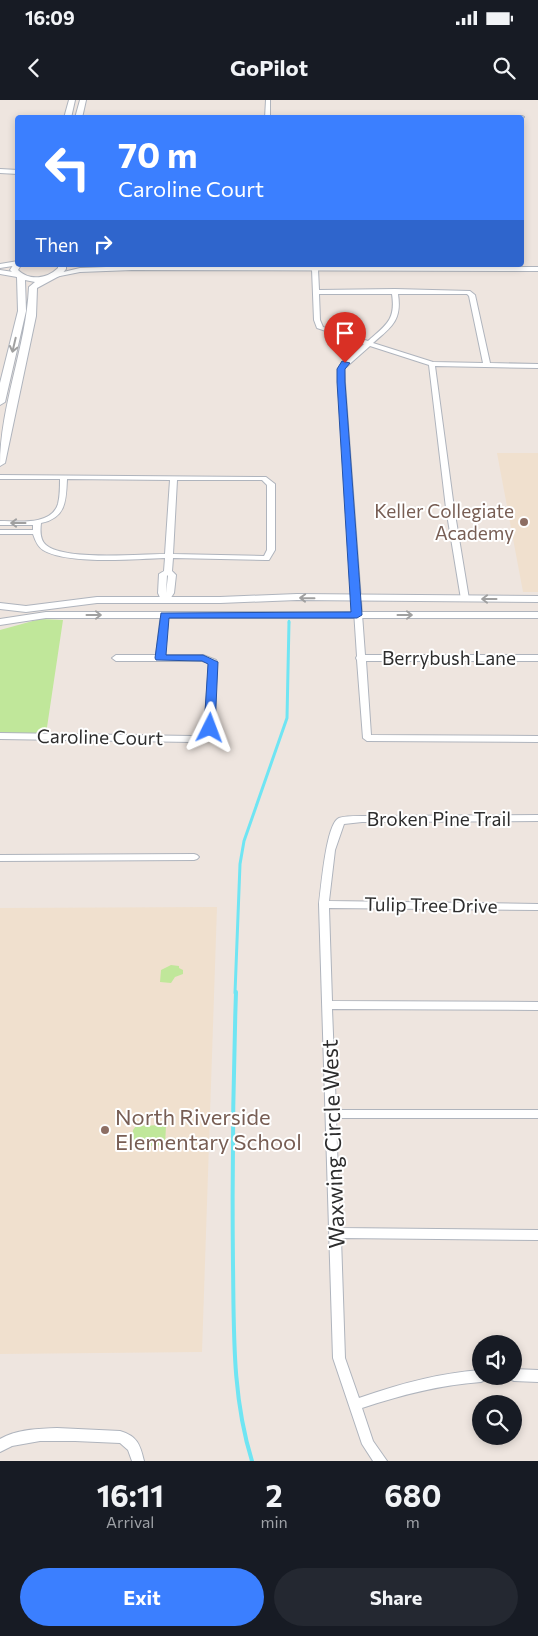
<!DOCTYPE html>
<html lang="en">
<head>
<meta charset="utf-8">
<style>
	:root { --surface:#171b24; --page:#242831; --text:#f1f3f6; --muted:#9ea1a6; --accent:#3b7fff }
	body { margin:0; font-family:Commissioner,sans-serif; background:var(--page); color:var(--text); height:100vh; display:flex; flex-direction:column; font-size:19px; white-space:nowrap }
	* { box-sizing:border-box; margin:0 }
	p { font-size:16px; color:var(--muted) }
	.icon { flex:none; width:28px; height:28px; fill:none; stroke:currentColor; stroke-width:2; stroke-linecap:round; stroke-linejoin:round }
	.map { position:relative; height:1361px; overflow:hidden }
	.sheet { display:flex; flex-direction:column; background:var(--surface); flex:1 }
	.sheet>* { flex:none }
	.guide { position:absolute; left:15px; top:15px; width:509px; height:152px; border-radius:5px; box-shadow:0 2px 8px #0003; background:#3b7fff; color:#fff; overflow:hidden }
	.buttons { position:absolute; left:472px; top:1235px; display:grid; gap:10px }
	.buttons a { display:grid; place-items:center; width:50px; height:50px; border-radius:50%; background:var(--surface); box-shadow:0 2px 8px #0003; font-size:25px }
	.pin { position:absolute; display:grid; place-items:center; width:42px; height:42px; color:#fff; margin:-51px -21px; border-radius:50% 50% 50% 0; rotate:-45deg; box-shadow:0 0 5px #0007 }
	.pin .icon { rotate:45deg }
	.me { position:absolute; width:55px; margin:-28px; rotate:3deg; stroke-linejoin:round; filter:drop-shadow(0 0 4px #0008) }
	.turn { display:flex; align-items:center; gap:18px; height:105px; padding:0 20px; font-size:22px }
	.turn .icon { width:65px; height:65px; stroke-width:2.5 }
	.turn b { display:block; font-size:35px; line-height:42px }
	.then { display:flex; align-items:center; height:48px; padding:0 20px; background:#0003; gap:10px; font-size:19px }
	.eta { display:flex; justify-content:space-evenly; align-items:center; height:85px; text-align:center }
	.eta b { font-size:30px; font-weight:700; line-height:35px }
	.primary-button { display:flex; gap:10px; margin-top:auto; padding:10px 20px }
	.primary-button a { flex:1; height:58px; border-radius:30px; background:var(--accent); color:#fff; font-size:20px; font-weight:700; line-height:58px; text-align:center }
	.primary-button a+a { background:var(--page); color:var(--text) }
	.status { display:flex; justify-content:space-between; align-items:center; height:35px; padding:0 25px; background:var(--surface); direction:ltr }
	.status svg { height:14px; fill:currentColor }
	header { display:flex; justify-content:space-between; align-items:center; height:65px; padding:0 20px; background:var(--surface); font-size:22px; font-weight:700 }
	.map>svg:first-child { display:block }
	.education { fill:#f0e0ce }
	.green { fill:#c0e79a }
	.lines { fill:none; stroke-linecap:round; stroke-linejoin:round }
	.stream-far2 { stroke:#6fe5f3; stroke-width:2.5 }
	.stream-far1 { stroke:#6fe5f3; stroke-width:3 }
	.stream { stroke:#6fe5f3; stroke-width:4 }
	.minor-casing { stroke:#afb4bd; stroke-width:2 }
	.tertiary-casing { stroke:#afb4bd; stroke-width:2 }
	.secondary-casing { stroke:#afb4bd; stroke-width:2 }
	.minor { fill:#fff; fill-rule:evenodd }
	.tertiary { fill:#fff; fill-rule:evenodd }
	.secondary { fill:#fff; fill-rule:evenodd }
	.oneway { stroke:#a0a0a0 }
	.route { fill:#3b7fff; stroke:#2653a6 }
	.education-dot { fill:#8d6e63; stroke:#fff; stroke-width:2 }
	.labels { text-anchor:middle; stroke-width:4; stroke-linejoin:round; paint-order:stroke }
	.education-label { font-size:19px; fill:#785e54; stroke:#fff; text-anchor:end }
	.street-label { font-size:19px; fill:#2d2d2d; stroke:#fff }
	.near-education-label { font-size:22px; fill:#785e54; stroke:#fff; text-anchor:start }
	.near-street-label { font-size:22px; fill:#2d2d2d; stroke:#fff }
</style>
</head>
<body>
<div class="status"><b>16:09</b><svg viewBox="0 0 49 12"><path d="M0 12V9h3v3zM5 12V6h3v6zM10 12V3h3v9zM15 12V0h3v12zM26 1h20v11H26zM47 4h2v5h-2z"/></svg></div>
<header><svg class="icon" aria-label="back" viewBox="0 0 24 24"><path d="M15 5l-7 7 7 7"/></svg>GoPilot<svg class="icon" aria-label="search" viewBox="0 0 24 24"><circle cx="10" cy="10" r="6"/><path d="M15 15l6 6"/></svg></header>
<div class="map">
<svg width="538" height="1361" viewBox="0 0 538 1361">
	<rect width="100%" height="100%" fill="#eee5df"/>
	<!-- education -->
	<path class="education" d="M497,353H538V492H523Z
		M217,807L202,1252L0,1254V808Z"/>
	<!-- green -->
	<path class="green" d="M40,519L63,520L46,634L0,633V530Z
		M171,865L179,866V868L183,870V874L175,877L171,883L160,882L161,870Z
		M163,1025L166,1026L165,1045L137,1047L132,1043L133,1030L136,1026Z"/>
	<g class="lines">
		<!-- stream-far2 -->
		<path class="stream-far2" d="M289,523V521"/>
		<!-- stream-far1 -->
		<path class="stream-far1" d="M235,893L240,764L244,741L287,618L289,522"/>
		<!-- stream -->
		<path class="stream" d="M236,892C233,983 232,1074 233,1165C234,1232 232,1297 252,1361"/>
		<!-- minor casing -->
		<g class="minor-casing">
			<path id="minor" d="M266,0H270V16H522L524,17L522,18H265Z
				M315,167L318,169L319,190L395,189L470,191L475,195L490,263L538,264V268L435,266L454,408L469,499L465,501L461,499L446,408L429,265L370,246L344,269L365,555H538V561H366L371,635L538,636V642L367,641L363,638L357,560L356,558L357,556L338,269L364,244L317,228L314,220L312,169ZM319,194H392C396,220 386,225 368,241L323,227L320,220ZM398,194H467L469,196L483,263L433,262L373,243C392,227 402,220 398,194Z
				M0,375L266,377L275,384V450L269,460H266L173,458L172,471L176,475L174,493L168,502H162L158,493L159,474L164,471L165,458C135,459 68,465 43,450C38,447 35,440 33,434H0V430H33V425H0V421C18,421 51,426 58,404C60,396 60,387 60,379H0ZM67,379L170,380L165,454C140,454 65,461 46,445C40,440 40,431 41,423C66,418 66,401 67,379ZM177,380H262L267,385V450L264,456L173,454ZM167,475L168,476L166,493Z
				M161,513H164L168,515L164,555H203L216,560L217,562L211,635L202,640L192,642L0,639V633L192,636L197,635L204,632L209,563L202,561H116L112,558L116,555H156Z
				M538,715V721L362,722L344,724L335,750L329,801L538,804V810L329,808L332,901L538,902V910L332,909L336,1010H538V1018H336L340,1128L538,1130V1140L341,1138L345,1258L359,1298C399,1284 438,1273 481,1270V1276H487L485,1280L481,1282C440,1285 401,1295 362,1308L373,1341L387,1361H373L362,1344L333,1258L319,804C321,790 326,723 339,718C345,716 355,716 362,716Z
				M194,754L197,755L199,757L197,759L194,760L0,761V755Z
				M514,1269L538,1270V1282L514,1281L510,1279L508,1276H514Z
				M57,1328L120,1331C137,1336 140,1344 144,1361H132L128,1350L120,1343L75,1341H40L12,1346L0,1352V1339C17,1329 37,1329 57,1328Z"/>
		</g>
		<!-- tertiary casing -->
		<g class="tertiary-casing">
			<path id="tertiary" d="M0,69L18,70V74L0,73Z
				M18,161L19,165L0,168V164Z
				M132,166L538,167V171L132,170L80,172L55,177L51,175L80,168Z
				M0,170L20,173L21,175L17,177L0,174Z
				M297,494L538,496V502L297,500L220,503H97L26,512L0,509V503L26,506L97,497H220Z
				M46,512H538V518H46L0,525V519Z"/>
		</g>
		<!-- secondary casing -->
		<g class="secondary-casing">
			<path id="secondary" d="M69,0H75L71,18H64Z
				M80,0H86L82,18H75Z
				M15,162H18V165H21L18,170C29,181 47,179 58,168V165H66V169L61,175L37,188L36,216L5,363L0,366C0,305 26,248 29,187L35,182L25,180L26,211L5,302L0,305V283L18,211L17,177L10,170Z"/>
		</g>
		<!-- minor -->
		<use href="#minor" class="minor"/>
		<!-- tertiary -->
		<use href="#tertiary" class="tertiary"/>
		<!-- secondary -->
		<use href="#secondary" class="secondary"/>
	</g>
	<!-- one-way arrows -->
	<defs><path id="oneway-shaft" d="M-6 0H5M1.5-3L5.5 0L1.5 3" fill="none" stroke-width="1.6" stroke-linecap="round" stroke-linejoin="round" transform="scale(1.25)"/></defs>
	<g class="oneway">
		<use href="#oneway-shaft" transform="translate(14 245) rotate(103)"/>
		<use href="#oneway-shaft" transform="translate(18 423) rotate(180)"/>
		<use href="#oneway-shaft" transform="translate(307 498) rotate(-179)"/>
		<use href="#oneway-shaft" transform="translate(489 499) rotate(-180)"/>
		<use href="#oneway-shaft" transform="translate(94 515)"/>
		<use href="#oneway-shaft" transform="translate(405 515)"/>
	</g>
	<!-- route -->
	<path class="route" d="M342,261L350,263L345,269V282L362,515L357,518H169L166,555H203L218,562L215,628L210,632L206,631L204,628L208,564L202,561L156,560L155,558L161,513L351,512L337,282V269Z"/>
	<!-- markers -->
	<g class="education-dot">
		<circle cx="524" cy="422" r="5"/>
		<circle cx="105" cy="1030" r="5"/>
	</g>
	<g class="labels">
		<!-- education labels -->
		<g class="education-label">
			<text x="514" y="418">Keller Collegiate<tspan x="514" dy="22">Academy</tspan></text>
		</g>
		<!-- street labels -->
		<g class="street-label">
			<text x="449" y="565">Berrybush Lane</text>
			<text transform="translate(100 637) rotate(1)" y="7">Caroline Court</text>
			<text x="439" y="726">Broken Pine Trail</text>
			<text transform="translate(431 805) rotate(1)" y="7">Tulip Tree Drive</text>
		</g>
		<!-- near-education labels -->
		<g class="near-education-label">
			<text x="115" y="1025">North Riverside<tspan x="115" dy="25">Elementary School</tspan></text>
		</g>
		<!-- near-street labels -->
		<g class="near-street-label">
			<text transform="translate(333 1044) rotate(-92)" y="8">Waxwing Circle West</text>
		</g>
	</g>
</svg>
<div class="buttons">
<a><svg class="icon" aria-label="sound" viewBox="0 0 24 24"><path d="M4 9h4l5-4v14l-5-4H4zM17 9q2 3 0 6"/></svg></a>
<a><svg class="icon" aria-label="search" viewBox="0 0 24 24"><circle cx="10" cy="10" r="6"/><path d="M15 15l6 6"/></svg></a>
</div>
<div class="pin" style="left:345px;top:263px;background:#d93025"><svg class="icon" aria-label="arrive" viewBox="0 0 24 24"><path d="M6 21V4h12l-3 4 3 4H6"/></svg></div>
<svg class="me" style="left:210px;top:628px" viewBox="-20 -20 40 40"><path d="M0-17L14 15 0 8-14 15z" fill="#3b7fff" stroke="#fff" stroke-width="4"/></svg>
<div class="guide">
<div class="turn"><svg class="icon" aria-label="left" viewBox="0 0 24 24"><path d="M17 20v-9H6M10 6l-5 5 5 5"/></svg><div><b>70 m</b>Caroline Court</div></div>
<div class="then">Then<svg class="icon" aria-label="right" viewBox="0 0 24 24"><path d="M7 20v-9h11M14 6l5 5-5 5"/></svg></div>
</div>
</div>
<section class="sheet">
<div class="eta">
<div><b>16:11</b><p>Arrival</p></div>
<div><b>2</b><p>min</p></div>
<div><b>680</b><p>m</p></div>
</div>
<div class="primary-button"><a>Exit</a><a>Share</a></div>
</section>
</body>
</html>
